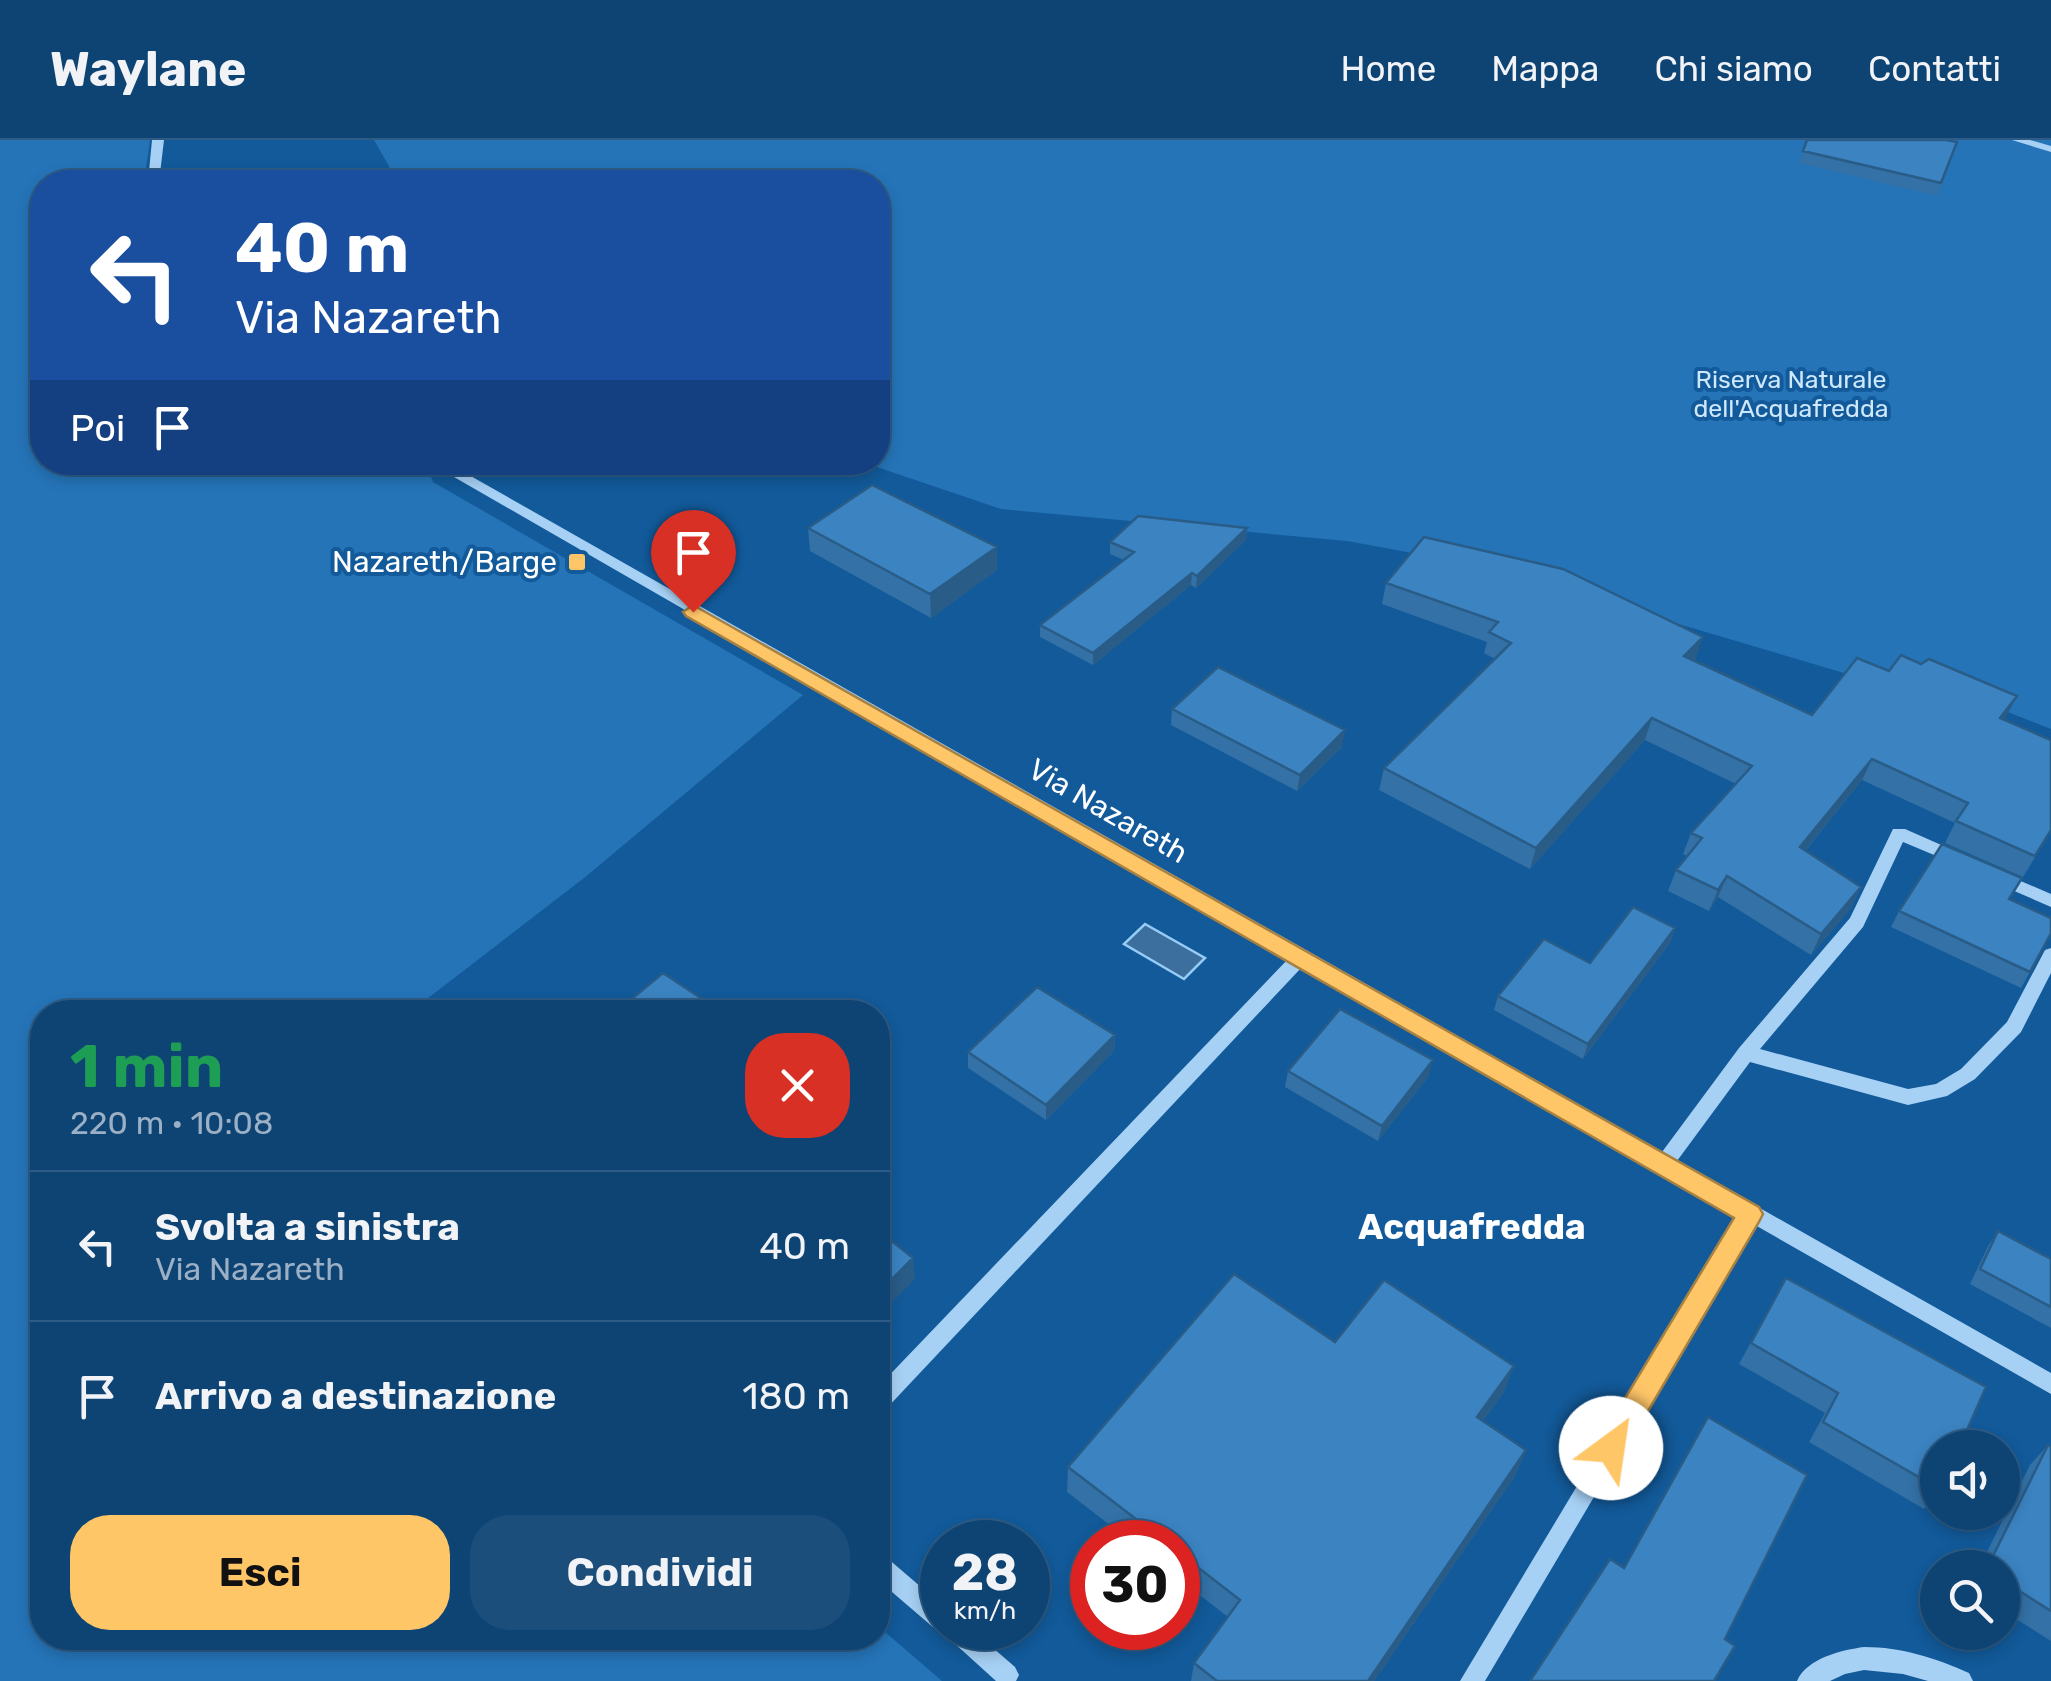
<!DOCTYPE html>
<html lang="it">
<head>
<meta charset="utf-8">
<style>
	:root { --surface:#0e4474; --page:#1c4e7c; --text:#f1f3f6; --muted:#9bb0c5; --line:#2e5c86; --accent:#ffc668 }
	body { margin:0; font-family:Rubik,sans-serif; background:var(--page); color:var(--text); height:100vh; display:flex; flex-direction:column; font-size:38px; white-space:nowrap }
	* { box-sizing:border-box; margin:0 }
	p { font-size:32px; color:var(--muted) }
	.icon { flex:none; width:55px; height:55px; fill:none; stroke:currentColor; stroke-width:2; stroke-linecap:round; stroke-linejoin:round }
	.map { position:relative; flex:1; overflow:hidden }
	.sheet { position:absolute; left:30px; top:860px; width:860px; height:650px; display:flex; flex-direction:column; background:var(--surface); border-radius:40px; box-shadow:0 5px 15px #0003,0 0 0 2px var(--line) }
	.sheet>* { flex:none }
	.hud { position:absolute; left:30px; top:30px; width:860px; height:305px; border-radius:40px; box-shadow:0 5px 15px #0003,0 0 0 2px var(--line); background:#1a4fa0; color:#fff; overflow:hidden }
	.buttons { position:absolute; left:1920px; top:1290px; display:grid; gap:20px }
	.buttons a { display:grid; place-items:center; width:100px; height:100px; border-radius:50%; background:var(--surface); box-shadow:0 5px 15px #0003,0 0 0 2px var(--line); font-size:50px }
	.speed { position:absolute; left:920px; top:1380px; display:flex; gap:20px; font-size:50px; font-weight:700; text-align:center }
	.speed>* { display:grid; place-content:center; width:130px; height:130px; border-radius:50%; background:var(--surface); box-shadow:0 5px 15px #0003,0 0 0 2px var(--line); line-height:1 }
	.speed small { font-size:25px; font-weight:400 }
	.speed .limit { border:15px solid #d22; background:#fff; color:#111 }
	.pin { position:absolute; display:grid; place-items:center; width:85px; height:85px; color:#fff; margin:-102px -42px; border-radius:50% 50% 50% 0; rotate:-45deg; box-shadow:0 0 10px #0007 }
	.pin .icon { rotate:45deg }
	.me { position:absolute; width:110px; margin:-55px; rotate:31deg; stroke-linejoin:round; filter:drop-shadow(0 0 8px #0008) }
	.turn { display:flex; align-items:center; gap:35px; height:210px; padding:0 40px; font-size:45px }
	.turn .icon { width:130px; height:130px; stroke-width:2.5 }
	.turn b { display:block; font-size:70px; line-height:85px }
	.then { display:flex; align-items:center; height:95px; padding:0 40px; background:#0003; gap:20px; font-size:38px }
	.round { display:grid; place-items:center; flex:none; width:105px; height:105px; border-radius:40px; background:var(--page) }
	.overview { display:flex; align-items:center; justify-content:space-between; height:170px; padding:0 40px }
	h1 { font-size:60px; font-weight:700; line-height:75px; color:#1e9e55 }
	.action { display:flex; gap:20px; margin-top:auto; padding:20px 40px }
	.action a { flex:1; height:115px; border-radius:40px; background:var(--accent); color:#111; font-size:40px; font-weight:700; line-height:115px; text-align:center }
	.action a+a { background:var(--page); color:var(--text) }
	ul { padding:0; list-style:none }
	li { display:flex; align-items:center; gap:30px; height:150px; padding:0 40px; border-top:2px solid var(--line) }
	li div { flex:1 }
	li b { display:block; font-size:38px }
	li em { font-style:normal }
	header { display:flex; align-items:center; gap:60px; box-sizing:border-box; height:140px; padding:0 50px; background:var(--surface); border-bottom:2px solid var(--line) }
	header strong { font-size:48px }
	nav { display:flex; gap:55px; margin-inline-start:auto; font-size:35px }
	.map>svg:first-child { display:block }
	.green { fill:#2574b8 }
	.water { fill:#3d6f9e; stroke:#97ccf7; stroke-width:2.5 }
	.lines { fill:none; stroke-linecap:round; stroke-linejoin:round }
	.minor { fill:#a6d0f4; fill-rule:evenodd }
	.wall { fill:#3371a6 }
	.shaded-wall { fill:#295c87 }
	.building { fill:#3b83c1; stroke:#295c87; stroke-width:2.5 }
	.route { fill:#ffc668; stroke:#a68144; stroke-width:2.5 }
	.poi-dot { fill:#ffc668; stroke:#125a9a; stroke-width:4 }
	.labels { text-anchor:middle; stroke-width:8; stroke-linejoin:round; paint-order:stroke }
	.far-park-label { font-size:25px; fill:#cee8fd; stroke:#125a9a }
	.poi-label { font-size:30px; fill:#fff; stroke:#125a9a; text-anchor:end }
	.street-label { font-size:30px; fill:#fff; stroke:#125a9a }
	.quarter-label { font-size:35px; font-weight:bold; fill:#fff; stroke:#125a9a }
</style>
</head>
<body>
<header>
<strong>Waylane</strong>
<nav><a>Home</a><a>Mappa</a><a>Chi siamo</a><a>Contatti</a></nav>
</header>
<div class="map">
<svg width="2051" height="1541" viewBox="0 0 2051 1541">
	<rect width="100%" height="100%" fill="#125a9a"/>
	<!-- green -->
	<path class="green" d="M0,0H150L144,42H42V322L416,323L428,329L433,342L803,555L584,738L410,872H42V1498H878V1486L942,1541H0Z
		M374,0H2051V589L1964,555L1854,536L1483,426L1347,401L1001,369L865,323L878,322V42H398Z"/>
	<!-- water -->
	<path class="water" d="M1145,784L1205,818L1184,839L1124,804Z"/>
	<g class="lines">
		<!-- minor -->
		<path class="minor" d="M152,0H164L159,42H148Z
			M2012,0H2030L2051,6V12Z
			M428,322H446L1662,1012L1739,908L1850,778L1893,689H1905L1964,715L1967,719L1964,723L1958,725L1903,702L1863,787L1760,909L1908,949L1936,944L1961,929L2007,882L2045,810L2051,808V833L2021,892L1975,939L1947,956L1908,965L1750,922L1677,1021L2051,1233V1254L1755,1085L1485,1541H1460L1739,1076L1303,826L886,1269L878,1272V1247L1289,818Z
			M1995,730L2051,754V767L1989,740L1986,736L1989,732Z
			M878,1414L886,1417L942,1465V1488H970L1015,1527L1019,1535L1016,1541H996L942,1492L934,1488L878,1440Z
			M1864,1507C1902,1507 1935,1518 1969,1533L1973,1541H1928L1903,1534L1864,1530L1845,1534L1830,1541H1797C1807,1518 1842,1510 1864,1507Z"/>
	</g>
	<!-- wall -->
	<path class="wall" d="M1807,0L1957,2L1937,56L1799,23Z
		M808,388L997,407V430L931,478L810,411Z
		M1247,388L1246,400L1196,448L1191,445L1093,525L1040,497V485L1124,420L1110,414V402Z
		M1386,443L1696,518L1694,520L1812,575L2004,580L2051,691L2023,737L1945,703L1955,683L1862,640L1806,710L1861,747L1851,768L1811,815L1718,757L1709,771L1668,751L1676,730L1687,716L1683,714L1691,693L1736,644L1645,600L1530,729L1379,650L1384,628L1495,519L1484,513L1487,502L1382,464Z
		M1172,569L1342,607L1297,651L1171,585Z
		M2009,759L2030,832L2021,848L1891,787L1899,771Z
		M1675,788L1670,803L1583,919L1494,870L1498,856L1590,823Z
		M1115,895L1114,911L1046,980L968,928V912Z
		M1288,931L1429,936L1378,1001L1285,947Z
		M1998,1091L2051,1119V1188L1970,1144L1988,1106Z
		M1786,1138L1938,1308V1353L1924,1369L1809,1302L1825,1273L1739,1224Z
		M1335,1202L1514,1226L1504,1252L1483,1281L1526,1310L1515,1336L1374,1541H1191L1194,1523L1228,1477L1178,1438V1402H1132L1067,1352L1068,1327Z
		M2048,1305L2051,1307V1501L2002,1470V1428H1979L2030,1325Z"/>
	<!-- shaded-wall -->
	<path class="shaded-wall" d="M1247,388L1246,400L1196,448L1197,436Z
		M997,407V430L931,478L930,454Z
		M1192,433L1191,445L1093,525V513Z
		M1703,497L1696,518L1676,537L1684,516Z
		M2017,556L2006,577L1989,600L2000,578Z
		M1652,578L1645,600L1530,729L1536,708Z
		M1345,590L1342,607L1297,651L1300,635Z
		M1872,619L1862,640L1791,728L1800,707Z
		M1727,736L1718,757L1709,771L1718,750Z
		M1861,747L1851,768L1811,815L1821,794Z
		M1675,788L1670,803L1583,919L1588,904Z
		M1115,895L1114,911L1046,980V965Z
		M1433,920L1429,936L1378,1001L1382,986Z
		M913,1118L915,1139L878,1177V1153Z
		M1514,1226L1504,1252L1467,1303L1477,1277Z
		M1526,1310L1515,1336L1374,1541H1368Z"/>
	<!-- building -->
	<path class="building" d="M1807,0H1946L1957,2L1941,43L1803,11Z
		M872,345L997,407L930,454L808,388Z
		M1138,376L1247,388L1197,436L1192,433L1093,513L1040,485L1134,412L1110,402Z
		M1424,397L1563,429L1703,497L1684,516L1812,575L1857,518L1889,531L1901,515L1921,524L1929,519L2017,556L2000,578L2051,600V690L2035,716L1956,681L1968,663L1872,619L1800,707L1861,747L1821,794L1727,736L1718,750L1676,730L1702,698L1691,693L1752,626L1652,578L1536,708L1384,628L1511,503L1489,492L1498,482L1386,443Z
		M1218,527L1345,590L1300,635L1172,569Z
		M1942,704L2022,738L2009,759L2051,778V793L2030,832L1899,771Z
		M1633,767L1675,788L1588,904L1498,856L1544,799L1590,823Z
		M663,833L722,872H616Z
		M1037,847L1115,895L1046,965L968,912Z
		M1340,869L1433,920L1382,986L1288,931Z
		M878,1090L913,1118L878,1153Z
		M1998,1091L2051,1119V1167L1980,1129Z
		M1234,1134L1335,1202L1384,1140L1514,1226L1477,1277L1526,1310L1368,1541H1217L1194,1523L1240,1460L1178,1412V1402H1166L1068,1327Z
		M1786,1138L1986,1247L1959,1308H1938V1348L1823,1282L1838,1253L1751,1203Z
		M1708,1277L1807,1335L1725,1499L1735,1506L1714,1541H1530L1610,1419L1624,1428Z
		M2048,1305L2051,1307V1471L2002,1440V1428H1987Z"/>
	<!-- route -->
	<path class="route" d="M693,465L1759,1067L1763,1074L1759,1082L1621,1317L1611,1321L1601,1317L1597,1308L1601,1298L1734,1078L686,476L683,472Z"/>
	<!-- markers -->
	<rect class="poi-dot" x="567" y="412" width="20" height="20" rx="5"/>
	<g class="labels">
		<!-- far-park labels -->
		<g class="far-park-label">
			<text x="1791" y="248">Riserva Naturale<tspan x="1791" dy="29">dell'Acquafredda</tspan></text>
		</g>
		<!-- poi labels -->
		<g class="poi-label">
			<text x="557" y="432">Nazareth/Barge</text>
		</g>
		<!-- street labels -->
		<g class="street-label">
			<text transform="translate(1108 671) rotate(30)" y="10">Via Nazareth</text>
		</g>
		<!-- quarter labels -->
		<g class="quarter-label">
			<text x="1472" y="1099">Acquafredda</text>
		</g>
	</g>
</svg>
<div class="buttons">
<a><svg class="icon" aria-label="sound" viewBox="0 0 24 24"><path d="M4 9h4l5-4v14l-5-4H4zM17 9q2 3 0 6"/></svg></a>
<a><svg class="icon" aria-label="search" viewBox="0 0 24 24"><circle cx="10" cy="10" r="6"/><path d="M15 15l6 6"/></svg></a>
</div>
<div class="speed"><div>28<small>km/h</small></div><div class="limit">30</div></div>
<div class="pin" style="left:693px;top:472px;background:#d93025"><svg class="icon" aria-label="arrive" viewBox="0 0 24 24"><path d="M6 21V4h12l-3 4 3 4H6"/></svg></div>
<svg class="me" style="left:1611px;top:1308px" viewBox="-20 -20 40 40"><circle r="19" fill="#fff"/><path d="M0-13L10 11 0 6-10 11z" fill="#ffc668"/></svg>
<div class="hud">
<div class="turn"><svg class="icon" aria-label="left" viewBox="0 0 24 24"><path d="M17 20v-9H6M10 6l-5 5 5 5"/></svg><div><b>40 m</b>Via Nazareth</div></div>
<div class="then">Poi<svg class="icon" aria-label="arrive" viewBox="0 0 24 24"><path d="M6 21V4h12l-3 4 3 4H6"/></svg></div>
</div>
<section class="sheet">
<div class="overview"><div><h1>1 min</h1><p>220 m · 10:08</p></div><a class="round" style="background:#d93025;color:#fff"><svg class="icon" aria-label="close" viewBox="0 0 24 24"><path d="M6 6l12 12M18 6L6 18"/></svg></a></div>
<ul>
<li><svg class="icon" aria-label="left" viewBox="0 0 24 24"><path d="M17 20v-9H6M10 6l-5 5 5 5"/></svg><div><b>Svolta a sinistra</b><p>Via Nazareth</p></div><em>40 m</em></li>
<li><svg class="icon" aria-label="arrive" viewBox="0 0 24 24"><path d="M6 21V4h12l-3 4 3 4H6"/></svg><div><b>Arrivo a destinazione</b></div><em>180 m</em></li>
</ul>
<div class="action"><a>Esci</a><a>Condividi</a></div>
</section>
</div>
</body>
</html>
